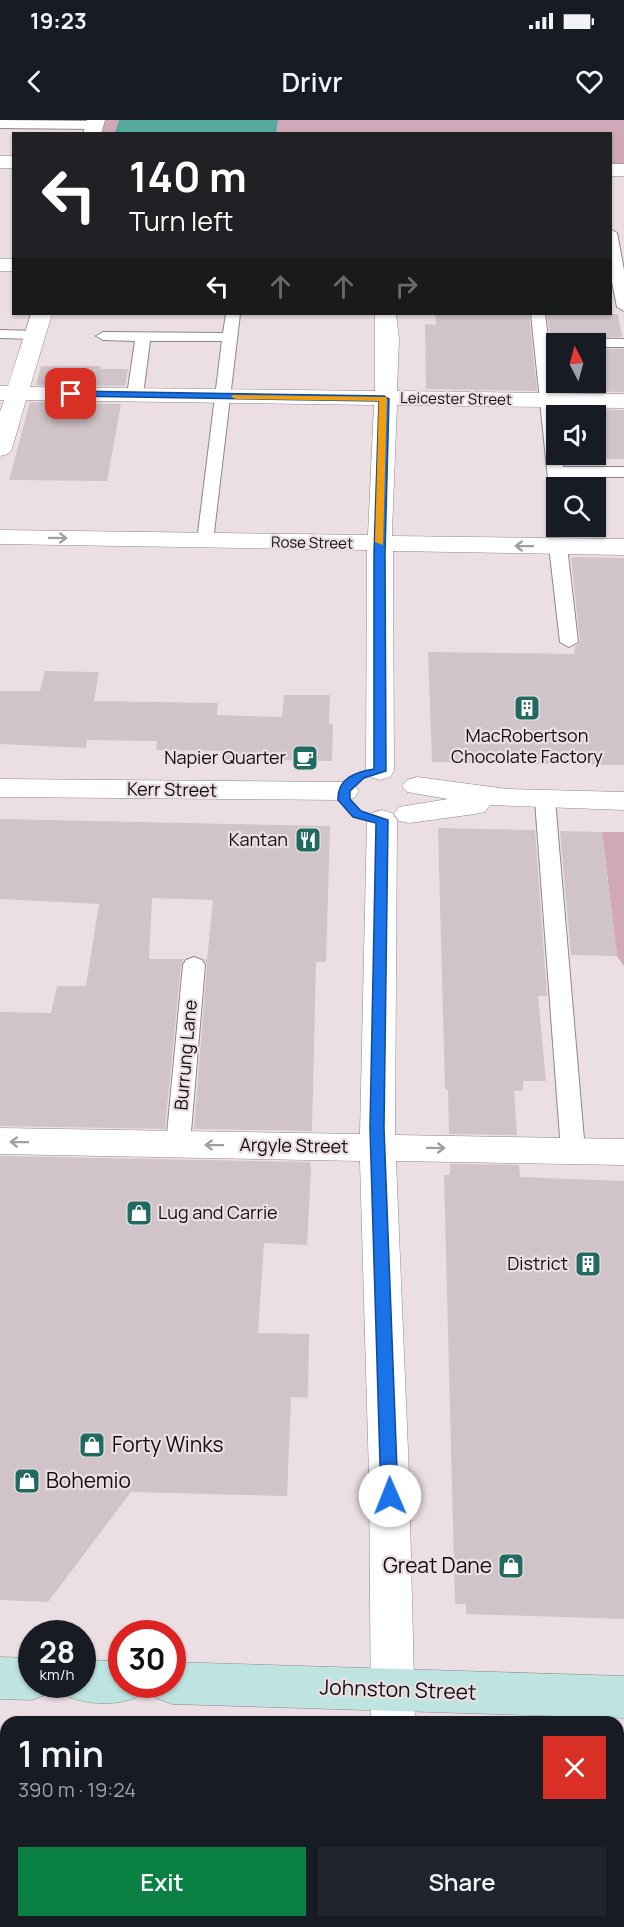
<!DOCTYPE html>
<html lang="en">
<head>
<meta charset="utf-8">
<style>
	:root { --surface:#171b24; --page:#20242c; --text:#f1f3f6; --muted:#9ea1a6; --accent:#0b8043 }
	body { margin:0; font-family:Manrope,sans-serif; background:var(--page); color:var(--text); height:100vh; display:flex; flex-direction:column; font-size:22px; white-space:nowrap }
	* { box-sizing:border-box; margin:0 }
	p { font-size:20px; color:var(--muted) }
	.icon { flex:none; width:33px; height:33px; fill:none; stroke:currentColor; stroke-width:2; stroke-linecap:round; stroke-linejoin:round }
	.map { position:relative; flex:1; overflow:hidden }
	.drawer { position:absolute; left:0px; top:1596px; width:624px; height:212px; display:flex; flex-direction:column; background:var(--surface); border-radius:18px 18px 0 0; box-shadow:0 2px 4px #0004 }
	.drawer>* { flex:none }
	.top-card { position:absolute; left:12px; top:12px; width:600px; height:183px; border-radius:0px; box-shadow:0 2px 4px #0004; background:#202124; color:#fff; overflow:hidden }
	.needle { width:39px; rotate:354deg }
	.tools { position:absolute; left:546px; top:213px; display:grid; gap:12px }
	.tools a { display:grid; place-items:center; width:60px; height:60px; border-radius:0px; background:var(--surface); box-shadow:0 2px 4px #0004; font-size:30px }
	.speed { position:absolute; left:18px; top:1500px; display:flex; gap:12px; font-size:30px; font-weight:700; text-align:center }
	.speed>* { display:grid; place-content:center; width:78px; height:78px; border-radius:50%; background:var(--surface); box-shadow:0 2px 4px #0004; line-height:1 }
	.speed small { font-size:15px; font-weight:400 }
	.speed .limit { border:9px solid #d22; background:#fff; color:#111 }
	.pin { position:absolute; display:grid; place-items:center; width:51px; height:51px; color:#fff; margin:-26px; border-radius:12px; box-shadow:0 3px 9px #0006 }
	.me { position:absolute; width:66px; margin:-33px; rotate:359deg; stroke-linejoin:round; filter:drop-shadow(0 0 4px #0008) }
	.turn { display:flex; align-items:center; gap:21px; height:126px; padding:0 18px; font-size:27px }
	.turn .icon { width:78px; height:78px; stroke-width:2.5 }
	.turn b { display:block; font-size:42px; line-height:51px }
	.lanes { display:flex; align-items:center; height:57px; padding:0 18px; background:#0003; justify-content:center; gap:30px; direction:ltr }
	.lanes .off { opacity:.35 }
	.round { display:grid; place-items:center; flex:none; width:63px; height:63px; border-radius:0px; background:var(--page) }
	.headline { display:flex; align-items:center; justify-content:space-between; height:102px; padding:0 18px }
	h1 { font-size:36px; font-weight:600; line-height:45px }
	.primary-button { display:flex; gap:12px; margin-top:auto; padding:12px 18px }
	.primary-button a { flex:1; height:69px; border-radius:0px; background:var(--accent); color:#fff; font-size:24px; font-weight:600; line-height:69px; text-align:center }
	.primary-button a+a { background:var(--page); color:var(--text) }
	.status { display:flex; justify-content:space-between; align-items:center; height:42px; padding:0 30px; background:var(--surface); direction:ltr }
	.status svg { height:16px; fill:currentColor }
	header { display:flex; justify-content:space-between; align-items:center; height:78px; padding:0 18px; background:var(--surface); font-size:27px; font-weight:600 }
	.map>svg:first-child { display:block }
	.green { fill:#d0a8b8 }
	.water { fill:#56aba1 }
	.building { fill:#d1c4c9 }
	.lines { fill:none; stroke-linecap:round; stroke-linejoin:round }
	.service-casing { stroke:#91858a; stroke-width:2 }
	.minor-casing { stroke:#91858a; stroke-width:1 }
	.secondary-casing { stroke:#91858a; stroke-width:1 }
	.service { fill:#fff; fill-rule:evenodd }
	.minor { fill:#fff; fill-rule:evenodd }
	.secondary { fill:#bde4e1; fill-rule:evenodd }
	.oneway { stroke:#a09e9f }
	.route { fill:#1a73e8; stroke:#114b97; stroke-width:1.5 }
	.slow { fill:#f59e0b }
	.labels { text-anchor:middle; stroke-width:4.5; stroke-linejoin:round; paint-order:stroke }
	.far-street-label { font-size:15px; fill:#110d0f; stroke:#ecdfe4 }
	.poi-label { font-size:18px; fill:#110d0f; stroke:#ecdfe4; text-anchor:end }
	.street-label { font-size:18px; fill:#110d0f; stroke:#ecdfe4 }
	.near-poi-label { font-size:21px; fill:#110d0f; stroke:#ecdfe4; text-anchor:start }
	.near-street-label { font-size:21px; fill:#110d0f; stroke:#ecdfe4 }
</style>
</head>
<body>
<div class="status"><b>19:23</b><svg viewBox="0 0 49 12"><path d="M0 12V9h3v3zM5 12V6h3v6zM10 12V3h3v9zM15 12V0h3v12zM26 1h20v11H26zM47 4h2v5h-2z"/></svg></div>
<header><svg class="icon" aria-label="back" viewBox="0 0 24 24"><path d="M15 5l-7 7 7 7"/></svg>Drivr<svg class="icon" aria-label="heart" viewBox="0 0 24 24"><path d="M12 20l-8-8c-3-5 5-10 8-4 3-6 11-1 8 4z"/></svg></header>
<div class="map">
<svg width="624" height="1807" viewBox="0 0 624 1807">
	<rect width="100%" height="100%" fill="#ecdfe4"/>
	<!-- green -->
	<path class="green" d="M104,0H624V45H611L610,14H101Z
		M602,712H624V846L617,836Z"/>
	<!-- water -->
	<path class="water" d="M119,0H278L276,13H115Z"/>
	<!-- building -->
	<path class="building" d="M435,194H529L537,271L426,269L425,204L436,205Z
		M547,194H618L622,217L550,216Z
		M552,229H556V262H596V229H624V272L556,271Z
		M41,246H101L100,249H128L125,266L36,265Z
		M30,282L121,284L107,361L9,360Z
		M559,289L624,290V339H564L563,334H596V296H559Z
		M571,437L624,438V645L432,642L428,532L575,534L574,527L580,522Z
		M45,551L99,552L94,581L218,583L217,595L282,597L284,575H330L329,604H333L332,641L225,639L226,631L156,630L157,621L87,620L86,628L0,624V571H40Z
		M0,699L330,706L326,842H316L312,1011L194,1009L207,845L204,839L207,840L213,780L152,778L149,839H184L181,845L165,1009L0,1006V892L51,893L57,866H86L99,784L0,779Z
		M438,708L535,710L547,876H538L546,961H523V971H514L517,1015L449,1014L448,970L445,969Z
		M560,711L602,712L617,836L571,835Z
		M0,1036L310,1042L311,1050L307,1125L264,1123L258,1213L309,1214L308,1278L291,1277L287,1376L131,1372L48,1482L0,1480Z
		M450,1044L519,1045L520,1057L624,1061V1499L466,1494V1484H455L444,1055H450Z"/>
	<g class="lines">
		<!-- service casing -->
		<g class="service-casing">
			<path id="service" d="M0,0L95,1L101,5L95,9L0,8Z
				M610,109L617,113L624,150V191L617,187L610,152Z
				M226,194H240L213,421L205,426L197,421L222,221H150L143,275L135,280L127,275L135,221L103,220L96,216L103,212L223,213Z
				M531,194H545L548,218L624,219V227H596V224H556V227L549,226L557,296L556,334H561L563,347H624V357H564L565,368H556V373L549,368Z
				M0,210L35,211L42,215L35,219L0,218Z
				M558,421L567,426L578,522L569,527L560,522L549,426Z
				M545,674L552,676L555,680L585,1031L581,1037L573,1040L565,1037L561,1031L535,680L538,676Z
				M194,837L202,840L205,845L190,1024L186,1030L178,1033L170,1030L166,1024L183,845L186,840Z"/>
		</g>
		<!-- minor casing -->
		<g class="minor-casing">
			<path id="minor" d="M87,0H105L101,14H83Z
				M0,36H14V48H0Z
				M610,44H624V56H610Z
				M0,139H14V151H0Z
				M610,149H624V161H610Z
				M31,194H52L30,267L375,271V194H396L399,219L397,271L624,274V288L397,285L392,411V416L624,419V435L393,431L394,651L390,657L380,660L370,657L366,651L367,430L0,424V410L368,415L374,285L26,280L12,329L8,334L0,336V292L4,280H0V266H8Z
				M417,657L507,669L624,672V690L490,685L485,692L475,694L409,703L399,701L394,694L399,687L448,679L407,672L402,666L407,660Z
				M0,659L344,662L354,664L359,671L354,678L344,680L0,677Z
				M382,690L392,693L397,700L395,1015L624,1019V1045L396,1041L409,1355L415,1602H371L369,1355L360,1041L0,1034V1008L360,1014L367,700L372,693Z
				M371,1802H419V1807H371Z"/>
		</g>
		<!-- secondary casing -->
		<g class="secondary-casing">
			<path id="secondary" d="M0,1537L32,1538V1564H52L48,1574L32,1580L0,1579Z
				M82,1540L122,1541V1564H143L138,1577C115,1586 89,1585 66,1576L61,1564H82Z
				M172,1542L624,1556V1598L172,1584L156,1578L151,1564H172Z"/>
		</g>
		<!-- service -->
		<use href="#service" class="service"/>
		<!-- minor -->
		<use href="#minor" class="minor"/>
		<!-- secondary -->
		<use href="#secondary" class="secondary"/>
	</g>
	<!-- one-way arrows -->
	<defs><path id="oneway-shaft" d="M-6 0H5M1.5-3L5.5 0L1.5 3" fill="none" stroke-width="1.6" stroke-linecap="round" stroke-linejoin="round" transform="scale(1.5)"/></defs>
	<g class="oneway">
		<use href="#oneway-shaft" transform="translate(58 418) rotate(1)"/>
		<use href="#oneway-shaft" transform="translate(524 426) rotate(-179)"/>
		<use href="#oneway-shaft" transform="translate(19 1022) rotate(-179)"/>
		<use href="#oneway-shaft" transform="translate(214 1025) rotate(-179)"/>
		<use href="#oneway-shaft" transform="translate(436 1028) rotate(1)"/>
	</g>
	<!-- route -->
	<path class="route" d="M71,271L384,276L389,279L385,433L386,651L364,658L350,671V679L361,691L388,700L384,1008L398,1376L396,1381L390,1383L384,1381L381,1376L370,1008L376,703L353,697L338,680C337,658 356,652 374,649V433L379,281L68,276L67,274Z"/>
	<!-- slow -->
	<path class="slow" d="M233,275L387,277L383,425L375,422L379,281L236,279L231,277Z"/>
	<!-- icons -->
	<defs>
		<g id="building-square" transform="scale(1.35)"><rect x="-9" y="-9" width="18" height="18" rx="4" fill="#206a62" stroke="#ecdfe4"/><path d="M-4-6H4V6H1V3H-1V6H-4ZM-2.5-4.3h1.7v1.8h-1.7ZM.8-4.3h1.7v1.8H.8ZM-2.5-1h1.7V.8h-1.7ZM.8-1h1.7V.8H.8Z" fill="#fff"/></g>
		<g id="cafe-square" transform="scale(1.35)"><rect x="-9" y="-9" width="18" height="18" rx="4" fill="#206a62" stroke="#ecdfe4"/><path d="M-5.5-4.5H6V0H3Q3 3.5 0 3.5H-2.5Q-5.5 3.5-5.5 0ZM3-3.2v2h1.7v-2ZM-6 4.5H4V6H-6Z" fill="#fff"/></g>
		<g id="restaurant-square" transform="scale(1.35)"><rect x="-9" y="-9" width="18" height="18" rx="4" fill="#206a62" stroke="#ecdfe4"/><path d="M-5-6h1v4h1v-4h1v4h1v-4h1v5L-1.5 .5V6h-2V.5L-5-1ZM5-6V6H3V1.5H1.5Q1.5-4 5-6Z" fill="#fff"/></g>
		<g id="shop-square" transform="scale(1.35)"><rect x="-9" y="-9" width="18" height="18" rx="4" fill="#206a62" stroke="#ecdfe4"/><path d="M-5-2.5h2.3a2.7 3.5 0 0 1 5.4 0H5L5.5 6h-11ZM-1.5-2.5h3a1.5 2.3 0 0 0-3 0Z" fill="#fff"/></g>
	</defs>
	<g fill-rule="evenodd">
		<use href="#building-square" x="527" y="588"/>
		<use href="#cafe-square" x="305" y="638"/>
		<use href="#restaurant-square" x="308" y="720"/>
		<use href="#shop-square" x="139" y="1093"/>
		<use href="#building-square" x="588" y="1144"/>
		<use href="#shop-square" x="92" y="1325"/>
		<use href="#shop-square" x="27" y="1361"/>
		<use href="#shop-square" x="511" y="1446"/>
	</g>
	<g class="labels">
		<!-- far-street labels -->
		<g class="far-street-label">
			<text transform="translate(456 279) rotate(1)" y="5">Leicester Street</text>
			<text transform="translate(312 423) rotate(1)" y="5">Rose Street</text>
		</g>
		<!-- poi labels -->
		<g class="poi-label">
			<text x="527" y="622" text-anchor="middle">MacRobertson<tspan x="527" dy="21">Chocolate Factory</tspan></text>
			<text x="286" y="644">Napier Quarter</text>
			<text x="288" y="726">Kantan</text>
			<text x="158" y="1099" text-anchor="start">Lug and Carrie</text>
			<text x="568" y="1150">District</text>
		</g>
		<!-- street labels -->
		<g class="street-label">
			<text transform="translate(172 670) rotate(1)" y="6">Kerr Street</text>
			<text transform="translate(186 935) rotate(-85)" y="6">Burrung Lane</text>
			<text transform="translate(294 1026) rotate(1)" y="6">Argyle Street</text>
		</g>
		<!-- near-poi labels -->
		<g class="near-poi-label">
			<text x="112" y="1332">Forty Winks</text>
			<text x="46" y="1368">Bohemio</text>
			<text x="492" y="1453" text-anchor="end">Great Dane</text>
		</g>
		<!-- near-street labels -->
		<g class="near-street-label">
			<text transform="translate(398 1570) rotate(2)" y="7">Johnston Street</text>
		</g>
	</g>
</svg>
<div class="tools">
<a><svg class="needle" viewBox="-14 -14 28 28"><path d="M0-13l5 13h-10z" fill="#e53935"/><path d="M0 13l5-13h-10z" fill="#9ea1a6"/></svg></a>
<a><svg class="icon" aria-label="sound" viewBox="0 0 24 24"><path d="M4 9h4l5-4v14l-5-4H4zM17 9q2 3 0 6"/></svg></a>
<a><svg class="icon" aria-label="search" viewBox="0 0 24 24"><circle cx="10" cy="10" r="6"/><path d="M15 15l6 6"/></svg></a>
</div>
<div class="speed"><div>28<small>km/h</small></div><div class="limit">30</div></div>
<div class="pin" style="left:71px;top:274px;background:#d93025"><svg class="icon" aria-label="arrive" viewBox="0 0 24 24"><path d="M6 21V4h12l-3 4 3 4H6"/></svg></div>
<svg class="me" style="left:390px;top:1376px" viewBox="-20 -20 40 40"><circle r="19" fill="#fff"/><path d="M0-13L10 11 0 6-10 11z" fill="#1a73e8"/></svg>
<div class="top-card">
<div class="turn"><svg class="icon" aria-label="left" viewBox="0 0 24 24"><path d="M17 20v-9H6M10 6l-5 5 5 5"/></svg><div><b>140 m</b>Turn left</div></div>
<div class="lanes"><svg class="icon" aria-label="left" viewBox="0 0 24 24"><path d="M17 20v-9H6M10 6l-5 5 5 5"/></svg><svg class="icon off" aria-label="ahead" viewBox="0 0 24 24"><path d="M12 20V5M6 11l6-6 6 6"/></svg><svg class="icon off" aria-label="ahead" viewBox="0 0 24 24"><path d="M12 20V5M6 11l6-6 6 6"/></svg><svg class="icon off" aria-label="right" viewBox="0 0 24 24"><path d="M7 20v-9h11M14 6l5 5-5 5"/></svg></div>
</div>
<section class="drawer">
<div class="headline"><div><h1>1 min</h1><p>390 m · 19:24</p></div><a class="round" style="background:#d93025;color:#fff"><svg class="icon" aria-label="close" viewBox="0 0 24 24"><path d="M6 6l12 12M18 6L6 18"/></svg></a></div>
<div class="primary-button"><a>Exit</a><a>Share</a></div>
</section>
</div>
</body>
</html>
